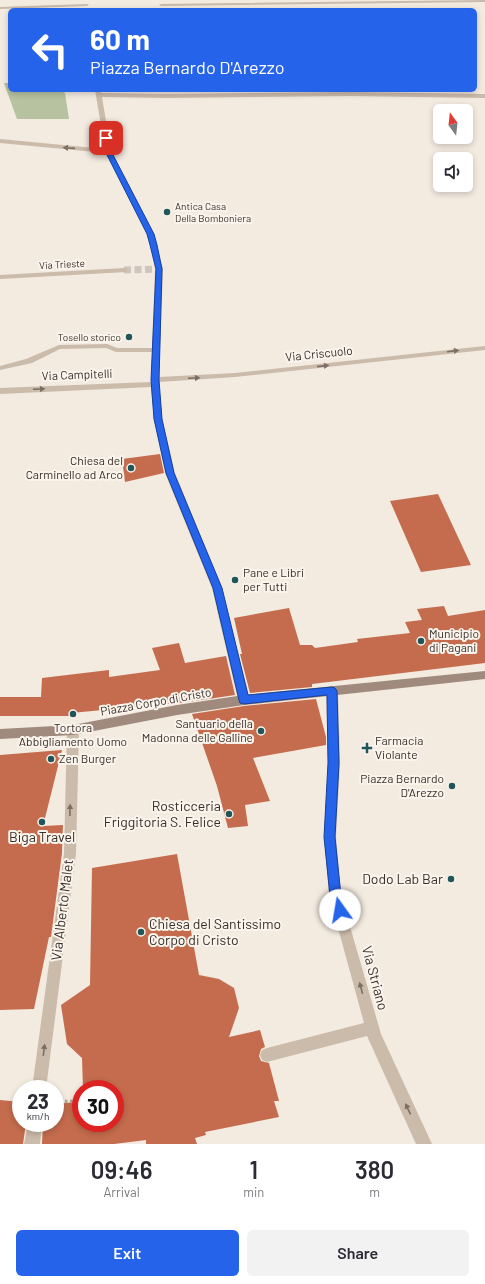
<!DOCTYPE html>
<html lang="en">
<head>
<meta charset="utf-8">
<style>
	:root { --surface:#fff; --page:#f2f2f3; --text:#2b2b33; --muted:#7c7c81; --accent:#2563eb }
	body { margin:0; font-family:Barlow,sans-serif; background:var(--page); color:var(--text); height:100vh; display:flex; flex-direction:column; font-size:15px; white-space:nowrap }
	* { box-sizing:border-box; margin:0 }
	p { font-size:13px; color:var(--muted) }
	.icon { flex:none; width:22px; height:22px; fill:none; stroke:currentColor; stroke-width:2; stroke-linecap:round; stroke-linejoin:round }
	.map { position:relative; height:1144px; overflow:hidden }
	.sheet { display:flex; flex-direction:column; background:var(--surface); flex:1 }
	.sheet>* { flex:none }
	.top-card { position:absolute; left:8px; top:8px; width:469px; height:84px; border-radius:6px; box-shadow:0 2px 6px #0003; background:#2563eb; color:#fff; overflow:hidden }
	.needle { width:26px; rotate:345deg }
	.fabs { position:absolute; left:433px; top:104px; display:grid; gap:8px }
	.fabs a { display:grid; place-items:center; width:40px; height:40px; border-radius:6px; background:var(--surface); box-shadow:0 2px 6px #0003; font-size:20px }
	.speed { position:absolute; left:12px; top:1080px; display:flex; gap:8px; font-size:20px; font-weight:700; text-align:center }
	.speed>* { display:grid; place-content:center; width:52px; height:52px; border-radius:50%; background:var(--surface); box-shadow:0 2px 6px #0003; line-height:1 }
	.speed small { font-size:10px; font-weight:400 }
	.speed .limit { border:6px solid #d22; background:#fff; color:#111 }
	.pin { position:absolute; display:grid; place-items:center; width:34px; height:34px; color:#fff; margin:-17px; border-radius:8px; box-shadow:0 2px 6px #0006 }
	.me { position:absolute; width:44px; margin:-22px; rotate:347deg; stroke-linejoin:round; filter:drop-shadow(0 0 3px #0008) }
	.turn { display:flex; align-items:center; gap:14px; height:84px; padding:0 16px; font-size:18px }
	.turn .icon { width:52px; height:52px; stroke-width:2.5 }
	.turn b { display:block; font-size:28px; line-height:34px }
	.eta { display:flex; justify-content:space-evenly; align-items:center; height:68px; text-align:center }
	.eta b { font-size:24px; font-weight:600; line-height:28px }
	.cta { display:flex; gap:8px; margin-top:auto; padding:8px 16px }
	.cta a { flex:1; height:46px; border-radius:6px; background:var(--accent); color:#fff; font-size:16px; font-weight:600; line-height:46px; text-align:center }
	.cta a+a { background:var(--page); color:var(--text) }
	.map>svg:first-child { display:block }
	.green { fill:#b6c2a0 }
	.building { fill:#c46c4d }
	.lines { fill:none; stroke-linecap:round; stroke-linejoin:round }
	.street-tunnel { stroke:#cec5bc; stroke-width:7; stroke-dasharray:7 3.5; stroke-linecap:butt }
	.path { stroke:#b7a596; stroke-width:3.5; stroke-dasharray:2.5 2.5; stroke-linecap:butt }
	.street { fill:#cbbbab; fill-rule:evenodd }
	.secondary { fill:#9f8a7d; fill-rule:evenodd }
	.oneway { fill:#7b6e64 }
	.route { fill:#2563eb; stroke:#184099 }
	.poi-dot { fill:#20555a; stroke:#faf4ec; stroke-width:1.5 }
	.labels { text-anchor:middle; stroke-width:4; stroke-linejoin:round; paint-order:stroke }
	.far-poi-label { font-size:10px; fill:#392f2a; stroke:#faf4ec; text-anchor:start }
	.far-street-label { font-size:10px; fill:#392f2a; stroke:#faf4ec }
	.street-label { font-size:12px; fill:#392f2a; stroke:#faf4ec }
	.poi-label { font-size:12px; fill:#392f2a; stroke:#faf4ec; text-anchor:start }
	.near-poi-label { font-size:14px; fill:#392f2a; stroke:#faf4ec; text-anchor:end }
	.near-street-label { font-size:14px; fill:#392f2a; stroke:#faf4ec }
</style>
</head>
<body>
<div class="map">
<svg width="485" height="1144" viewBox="0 0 485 1144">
	<rect width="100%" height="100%" fill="#f3eae0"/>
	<!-- green -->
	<path class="green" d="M4,83H10V90H59L65,93L69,119H17Z"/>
	<!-- building -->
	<path class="building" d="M160,454L164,473L125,482L122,459Z
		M438,494L471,565L421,572L390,501Z
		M444,606L448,616L485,610V663L312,684V687L250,693L240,654H242L234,618L289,608L300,645H312L315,648L358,642L357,639L410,633L405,622L422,620L417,609Z
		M179,643L185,663L226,656L235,695L188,702L71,713L70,716H0V697H41L42,678L109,670V677L160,670L152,648Z
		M316,699L326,737V745L253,758L270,801L245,805L248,826L228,828L217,786L192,714L244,706Z
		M62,750L43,826L63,825L62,853L51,937H49L34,1009L0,1010V755Z
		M177,854L199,975L219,979L234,988L239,1008L229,1037L260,1030L265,1047L261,1049L259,1056L261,1061L269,1063L279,1101H274L279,1117L205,1132L206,1135L195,1138L197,1144H146V1140L114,1144H42L43,1123H58L63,1103L81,1102V1123H115V1089H83L82,1058L67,1044L61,1005L90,985L92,868Z
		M0,1100L21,1102V1123H26L23,1144H0Z"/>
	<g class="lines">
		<!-- street-tunnel -->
		<path class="street-tunnel" d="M124,270L159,269"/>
		<!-- path -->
		<path class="path" d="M55,1102L81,1101"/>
		<!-- street -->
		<path class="street" d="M485,0V2L161,6L159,5L161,4Z
			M89,4L87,6L0,9V7Z
			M95,90H101V93L167,94L350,92L485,94V98L350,96L167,98L102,97L111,151L154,234L163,269L159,377L235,373L485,346V350L235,377L159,382L162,419L175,473L222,588L250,700L248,703L244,705L240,703L238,700L212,588L165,473L154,419L151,387L0,394V388L151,382L152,352H116L106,348L60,349L32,363L0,370V366L26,359L59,345L107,344L117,348H152L155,269L148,234L106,153L0,143V139L105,149Z
			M124,268H127V272L0,279V275Z
			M332,687L336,688L338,691L340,763L336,837L341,895L381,1034L432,1144H416L367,1036L267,1062L262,1060L260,1055L262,1050L267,1048L364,1023L329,895L324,837L328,763L326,691L328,688Z
			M73,725L77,727L79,730L76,853L46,1089H32L64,853L67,730L69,727Z
			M28,1123H42L40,1144H24Z"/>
		<!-- secondary -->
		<path class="secondary" d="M485,671V679L244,705L177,715L73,735L0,739V729L73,725L177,705L244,695Z"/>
	</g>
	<!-- one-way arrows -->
	<defs><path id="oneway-solid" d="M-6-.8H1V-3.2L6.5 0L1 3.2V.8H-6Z"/></defs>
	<g class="oneway">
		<use href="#oneway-solid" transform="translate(69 148) rotate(-176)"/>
		<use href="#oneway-solid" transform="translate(453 351) rotate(-7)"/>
		<use href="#oneway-solid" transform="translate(323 366) rotate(-6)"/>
		<use href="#oneway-solid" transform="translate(194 378) rotate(-3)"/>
		<use href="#oneway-solid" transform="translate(39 389) rotate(-3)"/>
		<use href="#oneway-solid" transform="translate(70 810) rotate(-89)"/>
		<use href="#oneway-solid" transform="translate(361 988) rotate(-105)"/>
		<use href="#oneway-solid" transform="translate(44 1050) rotate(-83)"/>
		<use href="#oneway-solid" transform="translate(408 1109) rotate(-115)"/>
	</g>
	<!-- route -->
	<path class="route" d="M106,137L109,138L111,151L154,234L157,245L162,269L159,380L162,419L174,473L222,588L248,695L332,687L335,688L337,691L339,763L335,837L341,896L345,910L344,914L340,916L335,914L330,896L324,837L328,763L327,695L244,704L240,703L239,700L213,588L166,473L154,419L151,380L156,269L150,245L147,234L105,151L104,138Z"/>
	<!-- markers -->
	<g class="poi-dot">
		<circle cx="167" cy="212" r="4"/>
		<circle cx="129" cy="337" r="4"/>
		<circle cx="131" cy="468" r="4"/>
		<circle cx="235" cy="580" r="4"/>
		<circle cx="421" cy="641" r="4"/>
		<circle cx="73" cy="714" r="4"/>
		<circle cx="261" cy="731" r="4"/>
		<path d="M365 742h4v4h4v4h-4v4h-4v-4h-4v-4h4z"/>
		<circle cx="51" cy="759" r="4"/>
		<circle cx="452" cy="786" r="4"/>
		<circle cx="229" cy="814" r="4"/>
		<circle cx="42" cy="822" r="4"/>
		<circle cx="451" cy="879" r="4"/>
		<circle cx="141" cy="932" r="4"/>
	</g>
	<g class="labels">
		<!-- far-poi labels -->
		<g class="far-poi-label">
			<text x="175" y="210">Antica Casa<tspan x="175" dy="12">Della Bomboniera</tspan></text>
			<text x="121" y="341" text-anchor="end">Tosello storico</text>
		</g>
		<!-- far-street labels -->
		<g class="far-street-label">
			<text transform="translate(62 264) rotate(-3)" y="4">Via Trieste</text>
		</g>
		<!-- street labels -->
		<g class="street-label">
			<text transform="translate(319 354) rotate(-6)" y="4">Via Criscuolo</text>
			<text transform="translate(77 375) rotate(-2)" y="4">Via Campitelli</text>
			<text transform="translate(156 702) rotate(-10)" y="4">Piazza Corpo di Cristo</text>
		</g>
		<!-- poi labels -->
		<g class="poi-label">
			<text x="123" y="465" text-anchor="end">Chiesa del<tspan x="123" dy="14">Carminello ad Arco</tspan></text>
			<text x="243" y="577">Pane e Libri<tspan x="243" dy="14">per Tutti</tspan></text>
			<text x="429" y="638">Municipio<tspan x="429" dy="14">di Pagani</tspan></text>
			<text x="253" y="728" text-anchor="end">Santuario della<tspan x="253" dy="14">Madonna delle Galline</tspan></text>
			<text x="73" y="732" text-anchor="middle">Tortora<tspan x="73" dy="14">Abbigliamento Uomo</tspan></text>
			<text x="375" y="745">Farmacia<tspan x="375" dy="14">Violante</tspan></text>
			<text x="59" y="763">Zen Burger</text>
			<text x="444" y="783" text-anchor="end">Piazza Bernardo<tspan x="444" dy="14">D'Arezzo</tspan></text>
		</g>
		<!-- near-poi labels -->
		<g class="near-poi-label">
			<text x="221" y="811">Rosticceria<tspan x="221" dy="16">Friggitoria S. Felice</tspan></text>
			<text x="42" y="842" text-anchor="middle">Biga Travel</text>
			<text x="443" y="884">Dodo Lab Bar</text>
			<text x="149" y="929" text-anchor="start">Chiesa del Santissimo<tspan x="149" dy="16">Corpo di Cristo</tspan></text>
		</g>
		<!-- near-street labels -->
		<g class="near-street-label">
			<text transform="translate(62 910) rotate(-83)" y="5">Via Alberto Malet</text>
			<text transform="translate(375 978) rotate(75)" y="5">Via Striano</text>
		</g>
	</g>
</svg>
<div class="fabs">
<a><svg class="needle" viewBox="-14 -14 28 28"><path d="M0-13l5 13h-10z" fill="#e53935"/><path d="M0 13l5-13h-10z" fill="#7c7c81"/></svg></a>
<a><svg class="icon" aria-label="sound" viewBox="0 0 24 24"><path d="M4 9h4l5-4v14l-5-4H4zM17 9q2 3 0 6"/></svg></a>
</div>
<div class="speed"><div>23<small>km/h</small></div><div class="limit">30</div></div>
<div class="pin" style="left:106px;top:138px;background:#d93025"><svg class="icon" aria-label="arrive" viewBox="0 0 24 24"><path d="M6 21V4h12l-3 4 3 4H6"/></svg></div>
<svg class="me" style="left:340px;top:910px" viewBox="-20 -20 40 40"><circle r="19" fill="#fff"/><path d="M0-13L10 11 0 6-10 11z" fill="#2563eb"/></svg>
<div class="top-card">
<div class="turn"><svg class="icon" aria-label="left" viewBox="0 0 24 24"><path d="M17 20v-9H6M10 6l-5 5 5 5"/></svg><div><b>60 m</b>Piazza Bernardo D'Arezzo</div></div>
</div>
</div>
<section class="sheet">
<div class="eta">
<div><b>09:46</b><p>Arrival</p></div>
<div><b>1</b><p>min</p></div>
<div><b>380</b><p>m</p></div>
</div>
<div class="cta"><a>Exit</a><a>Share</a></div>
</section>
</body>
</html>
